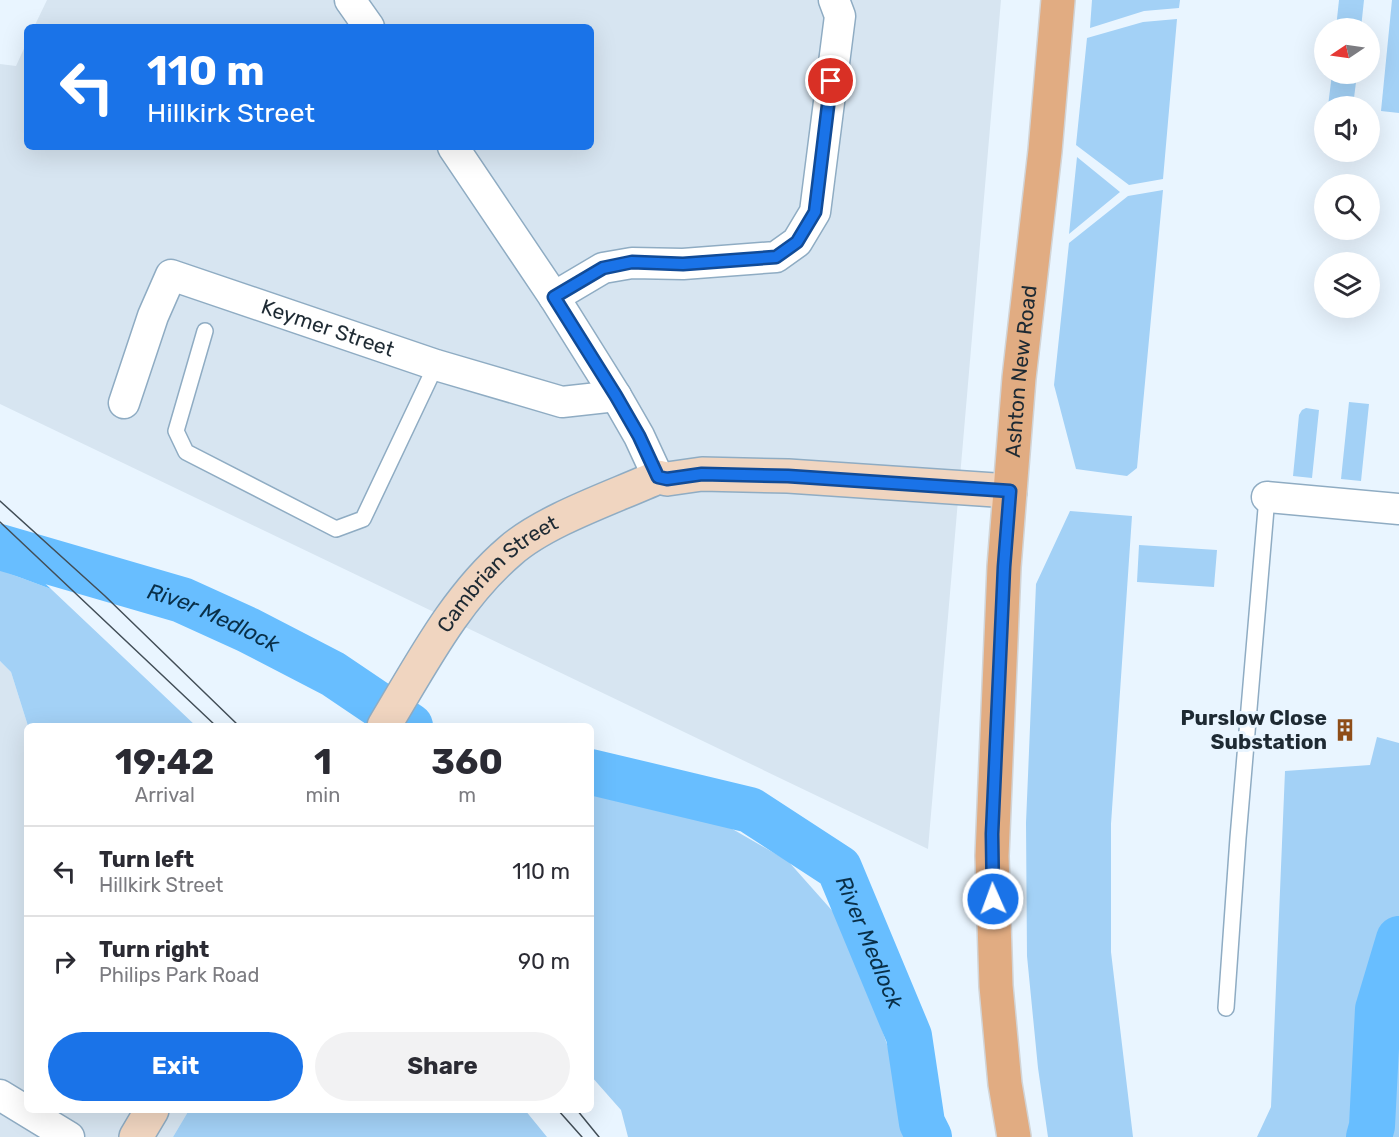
<!DOCTYPE html>
<html lang="en">
<head>
<meta charset="utf-8">
<style>
	:root { --surface:#fff; --page:#f2f2f3; --text:#2b2b33; --muted:#7c7c81; --line:#e1e1e2; --accent:#1a73e8 }
	body { margin:0; font-family:Rubik,sans-serif; background:var(--page); color:var(--text); height:100vh; display:flex; flex-direction:column; font-size:22px; white-space:nowrap }
	* { box-sizing:border-box; margin:0 }
	p { font-size:20px; color:var(--muted) }
	.icon { flex:none; width:33px; height:33px; fill:none; stroke:currentColor; stroke-width:2; stroke-linecap:round; stroke-linejoin:round }
	.map { position:relative; flex:1; overflow:hidden }
	.sheet { position:absolute; left:24px; top:723px; width:570px; height:390px; display:flex; flex-direction:column; background:var(--surface); border-radius:9px; box-shadow:0 6px 24px #0002 }
	.sheet>* { flex:none }
	.guide { position:absolute; left:24px; top:24px; width:570px; height:126px; border-radius:9px; box-shadow:0 6px 24px #0002; background:#1a73e8; color:#fff; overflow:hidden }
	.needle { width:39px; rotate:257deg }
	.controls { position:absolute; left:1314px; top:18px; display:grid; gap:12px }
	.controls a { display:grid; place-items:center; width:66px; height:66px; border-radius:50%; background:var(--surface); box-shadow:0 6px 24px #0002; font-size:30px }
	.pin { position:absolute; display:grid; place-items:center; width:51px; height:51px; color:#fff; margin:-26px; border:3px solid #fff; border-radius:50%; box-shadow:0 2px 6px #0007 }
	.me { position:absolute; width:66px; margin:-33px; rotate:358deg; stroke-linejoin:round; filter:drop-shadow(0 0 4px #0008) }
	.turn { display:flex; align-items:center; gap:21px; height:126px; padding:0 24px; font-size:27px }
	.turn .icon { width:78px; height:78px; stroke-width:2.5 }
	.turn b { display:block; font-size:42px; line-height:51px }
	.eta { display:flex; justify-content:space-evenly; align-items:center; height:102px; text-align:center }
	.eta b { font-size:36px; font-weight:700; line-height:42px }
	.action { display:flex; gap:12px; margin-top:auto; padding:12px 24px }
	.action a { flex:1; height:69px; border-radius:36px; background:var(--accent); color:#fff; font-size:24px; font-weight:700; line-height:69px; text-align:center }
	.action a+a { background:var(--page); color:var(--text) }
	ul { padding:0; list-style:none }
	li { display:flex; align-items:center; gap:18px; height:90px; padding:0 24px; border-top:2px solid var(--line) }
	li div { flex:1 }
	li b { display:block; font-size:22px }
	li em { font-style:normal }
	.map>svg:first-child { display:block }
	.built { fill:#d7e5f1 }
	.green { fill:#a3d1f6 }
	.water { fill:#68beff }
	.lines { fill:none; stroke-linecap:round; stroke-linejoin:round }
	.river { stroke:#68beff; stroke-width:46 }
	.lane-casing { stroke:#8facc3; stroke-width:18 }
	.street-casing { stroke:#8facc3; stroke-width:33 }
	.secondary-casing { stroke:#8facc3; stroke-width:36 }
	.primary-casing { stroke:#d2d4d6; stroke-width:36 }
	.lane { stroke:#fff; stroke-width:15 }
	.street { stroke:#fff; stroke-width:30 }
	.secondary { stroke:#f0d5c0; stroke-width:33 }
	.primary { stroke:#e1ac82; stroke-width:33 }
	.tram { stroke:#424e57; stroke-width:1.5 }
	.route-casing { stroke:#114b97; stroke-width:15 }
	.route { stroke:#1a73e8; stroke-width:10 }
	.labels { text-anchor:middle; stroke-width:6; stroke-linejoin:round; paint-order:stroke }
	.street-label { font-size:21px; fill:#1e2a33; stroke:#e9f5ff }
	.poi-label { font-size:21px; font-weight:bold; fill:#1e2a33; stroke:#e9f5ff; text-anchor:end }
	.water-label { font-size:22px; font-style:italic; fill:#092f48; stroke:#e9f5ff }
</style>
</head>
<body>
<div class="map">
<svg width="1399" height="1137" viewBox="0 0 1399 1137">
	<rect width="100%" height="100%" fill="#e9f5ff"/>
	<!-- built -->
	<path class="built" d="M47,0H1001L928,849L0,404V64L16,66L27,42V147H591V27H34Z
		M0,661L11,672L28,726L27,1110H189L173,1137H0Z"/>
	<!-- green -->
	<path class="green" d="M1092,0H1180L1179,8L1144,11L1090,28Z
		M1339,0H1364L1361,28H1336Z
		M1392,0H1399V113L1381,111Z
		M1177,19L1163,179L1129,185L1076,145L1087,38L1143,22Z
		M1332,74H1357L1353,106H1328Z
		M1077,157L1120,192L1069,234Z
		M1163,190L1137,468L1127,476L1076,469L1054,385L1069,243L1128,196Z
		M1349,402L1369,404L1361,481L1341,479Z
		M1306,408L1319,410L1312,478L1293,476L1299,415L1302,410Z
		M1070,511L1132,516L1111,824V952L1133,1137H1048L1038,1068L1027,956L1026,823L1036,584Z
		M1139,545L1217,550L1214,587L1137,582Z
		M0,570L51,589L196,726H28L11,672L0,661Z
		M1377,737L1399,743V1137H1257L1271,1107L1285,771L1370,765Z
		M591,793L715,819L788,861L836,915L860,966L891,1056L902,1115L909,1137H628L621,1110L591,1076Z
		M189,1110H525L547,1137H173Z"/>
	<!-- water -->
	<path class="water" d="M0,542L51,589L0,570Z"/>
	<g class="lines">
		<!-- river -->
		<g class="river">
			<path id="s1" d="M0,547L182,600L248,630L333,674L410,726"/>
			<path id="s2" d="M591,772L750,810L839,868L909,1036L922,1123L929,1137"/>
			<path d="M1369,1137L1372,1126L1378,1009L1399,939"/>
		</g>
		<!-- lane casing -->
		<g class="lane-casing">
			<path id="lane" d="M205,331L176,431L186,452L336,529L363,519L436,365
				M1226,1008L1238,838L1267,497"/>
		</g>
		<!-- street casing -->
		<g class="street-casing">
			<g id="street">
				<path d="M350,0L369,27"/>
				<path d="M453,147L554,297L616,396L639,436L658,477"/>
				<path d="M554,297L603,268L632,263L683,264L776,257L797,242L815,212L840,16L834,0"/>
				<path id="s3" d="M124,403L153,316L171,275L436,365L562,402L616,396"/>
				<path d="M1267,497L1399,509"/>
				<path d="M0,1095L69,1137"/>
			</g>
		</g>
		<!-- secondary casing -->
		<g class="secondary-casing">
			<g id="secondary">
				<path id="s4" d="M384,726C421,665 455,598 510,551C545,520 614,497 658,477L667,479L702,474L788,476L1010,491"/>
				<path d="M136,1137L152,1110"/>
			</g>
		</g>
		<!-- primary casing -->
		<g class="primary-casing">
			<g id="primary">
				<path id="s5" d="M1014,1137L1005,1084L996,986L992,856L1004,567L1019,378L1045,151L1058,0"/>
			</g>
		</g>
		<!-- lane -->
		<use href="#lane" class="lane"/>
		<!-- street -->
		<use href="#street" class="street"/>
		<!-- secondary -->
		<use href="#secondary" class="secondary"/>
		<!-- primary -->
		<use href="#primary" class="primary"/>
		<!-- tram -->
		<path class="tram" d="M0,501L105,596L239,726
			M0,522L216,726
			M558,1110L582,1137
			M577,1110L599,1137"/>
	</g>
	<g class="lines">
		<!-- route casing -->
		<g class="route-casing">
			<path id="route" d="M831,81L815,212L797,242L776,257L683,264L632,262L603,268L554,297L616,396L639,436L658,477L667,479L702,474L788,476L1010,491L1004,567L992,834L993,899"/>
		</g>
		<!-- route -->
		<use href="#route" class="route"/>
	</g>
	<!-- icons -->
	<defs>
		<g id="building-bare" transform="scale(1.8)"><path d="M-4-6H4V6H1V3H-1V6H-4ZM-2.5-4.3h1.7v1.8h-1.7ZM.8-4.3h1.7v1.8H.8ZM-2.5-1h1.7V.8h-1.7ZM.8-1h1.7V.8H.8Z" fill="#8e4d18" stroke="#e9f5ff" stroke-width="2.5" paint-order="stroke"/></g>
	</defs>
	<g fill-rule="evenodd">
		<use href="#building-bare" x="1345" y="730"/>
	</g>
	<g class="labels">
		<!-- street labels -->
		<g class="street-label">
			<text dy="7" stroke="none"><textPath href="#s3" startOffset="302">Keymer Street</textPath></text>
			<text dy="7" stroke="none"><textPath href="#s5" startOffset="768">Ashton New Road</textPath></text>
			<text dy="7" stroke="none"><textPath href="#s4" startOffset="192">Cambrian Street</textPath></text>
		</g>
		<!-- poi labels -->
		<g class="poi-label">
			<text x="1327" y="725">Purslow Close<tspan x="1327" dy="24">Substation</tspan></text>
		</g>
		<!-- water labels -->
		<g class="water-label">
			<text dy="8" stroke="none"><textPath href="#s1" startOffset="225">River Medlock</textPath></text>
			<text dy="8" stroke="none"><textPath href="#s2" startOffset="350">River Medlock</textPath></text>
		</g>
	</g>
</svg>
<div class="controls">
<a><svg class="needle" viewBox="-14 -14 28 28"><path d="M0-13l5 13h-10z" fill="#e53935"/><path d="M0 13l5-13h-10z" fill="#7c7c81"/></svg></a>
<a><svg class="icon" aria-label="sound" viewBox="0 0 24 24"><path d="M4 9h4l5-4v14l-5-4H4zM17 9q2 3 0 6"/></svg></a>
<a><svg class="icon" aria-label="search" viewBox="0 0 24 24"><circle cx="10" cy="10" r="6"/><path d="M15 15l6 6"/></svg></a>
<a><svg class="icon" aria-label="layers" viewBox="0 0 24 24"><path d="M12 4l9 5-9 5-9-5zM3 14l9 5 9-5"/></svg></a>
</div>
<div class="pin" style="left:831px;top:81px;background:#d93025"><svg class="icon" aria-label="arrive" viewBox="0 0 24 24"><path d="M6 21V4h12l-3 4 3 4H6"/></svg></div>
<svg class="me" style="left:993px;top:899px" viewBox="-20 -20 40 40"><circle r="17" fill="#1a73e8" stroke="#fff" stroke-width="3"/><path d="M0-11L8 9 0 5-8 9z" fill="#fff"/></svg>
<div class="guide">
<div class="turn"><svg class="icon" aria-label="left" viewBox="0 0 24 24"><path d="M17 20v-9H6M10 6l-5 5 5 5"/></svg><div><b>110 m</b>Hillkirk Street</div></div>
</div>
<section class="sheet">
<div class="eta">
<div><b>19:42</b><p>Arrival</p></div>
<div><b>1</b><p>min</p></div>
<div><b>360</b><p>m</p></div>
</div>
<ul>
<li><svg class="icon" aria-label="left" viewBox="0 0 24 24"><path d="M17 20v-9H6M10 6l-5 5 5 5"/></svg><div><b>Turn left</b><p>Hillkirk Street</p></div><em>110 m</em></li>
<li><svg class="icon" aria-label="right" viewBox="0 0 24 24"><path d="M7 20v-9h11M14 6l5 5-5 5"/></svg><div><b>Turn right</b><p>Philips Park Road</p></div><em>90 m</em></li>
</ul>
<div class="action"><a>Exit</a><a>Share</a></div>
</section>
</div>
</body>
</html>
